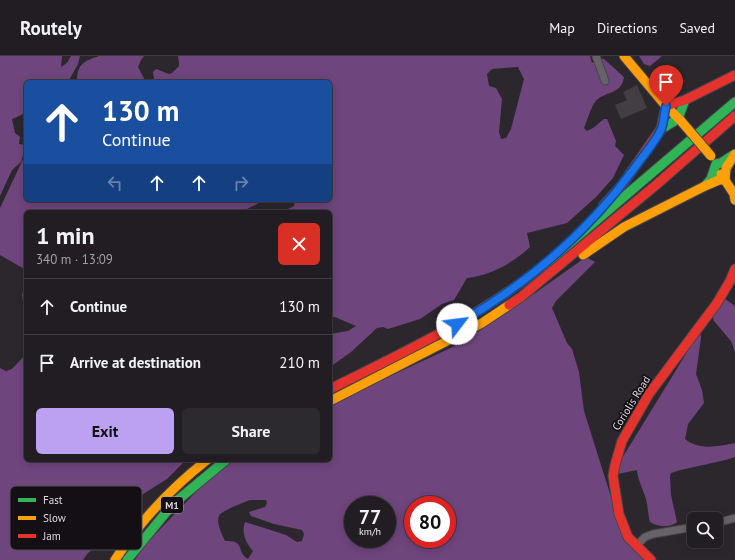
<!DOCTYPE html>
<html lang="en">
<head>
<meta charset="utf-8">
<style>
	:root { --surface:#211d22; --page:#2d2a2f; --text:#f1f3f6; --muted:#a2a2a5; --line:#3e3b40; --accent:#bca0f2 }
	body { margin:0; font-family:"PT Sans",sans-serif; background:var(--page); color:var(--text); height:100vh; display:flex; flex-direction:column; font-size:15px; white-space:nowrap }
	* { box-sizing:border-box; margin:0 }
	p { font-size:13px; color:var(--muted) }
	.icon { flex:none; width:22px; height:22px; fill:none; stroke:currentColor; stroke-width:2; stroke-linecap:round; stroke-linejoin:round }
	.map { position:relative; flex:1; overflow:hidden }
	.panel { position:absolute; left:24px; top:154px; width:308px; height:252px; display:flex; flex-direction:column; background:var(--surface); border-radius:6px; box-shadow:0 2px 10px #0003,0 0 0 1px var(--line) }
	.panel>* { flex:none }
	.hud { position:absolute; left:24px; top:24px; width:308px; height:122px; border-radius:6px; box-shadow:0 2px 10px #0003,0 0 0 1px var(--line); background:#1a4fa0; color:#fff; overflow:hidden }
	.controls { position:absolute; left:687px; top:456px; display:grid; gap:8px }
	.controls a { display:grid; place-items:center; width:36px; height:36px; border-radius:6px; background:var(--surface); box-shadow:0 2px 10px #0003,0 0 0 1px var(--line); font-size:20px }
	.speed { position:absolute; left:344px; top:440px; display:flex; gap:8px; font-size:20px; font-weight:700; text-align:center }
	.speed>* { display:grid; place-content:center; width:52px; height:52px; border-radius:50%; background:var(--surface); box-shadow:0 2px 10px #0003,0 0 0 1px var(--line); line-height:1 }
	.speed small { font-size:10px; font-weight:400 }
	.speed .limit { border:6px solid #d22; background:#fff; color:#111 }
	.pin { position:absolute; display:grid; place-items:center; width:34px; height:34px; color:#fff; margin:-41px -17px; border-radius:50% 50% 50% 0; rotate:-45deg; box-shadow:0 0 4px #0007 }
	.pin .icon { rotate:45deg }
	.me { position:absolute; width:44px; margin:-22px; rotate:60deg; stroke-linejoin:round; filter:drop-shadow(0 0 3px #0008) }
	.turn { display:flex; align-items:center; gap:14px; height:84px; padding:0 12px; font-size:18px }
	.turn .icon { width:52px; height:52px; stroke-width:2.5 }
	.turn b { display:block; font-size:28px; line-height:34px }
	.lanes { display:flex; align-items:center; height:38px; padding:0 12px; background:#0003; justify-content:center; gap:20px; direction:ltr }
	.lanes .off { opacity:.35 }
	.round { display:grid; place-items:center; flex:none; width:42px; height:42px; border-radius:6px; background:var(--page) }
	.headline { display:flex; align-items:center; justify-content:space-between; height:68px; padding:0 12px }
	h1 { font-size:24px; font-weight:700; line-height:30px }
	.primary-button { display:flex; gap:8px; margin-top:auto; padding:8px 12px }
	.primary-button a { flex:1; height:46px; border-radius:6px; background:var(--accent); color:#111; font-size:16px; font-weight:700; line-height:46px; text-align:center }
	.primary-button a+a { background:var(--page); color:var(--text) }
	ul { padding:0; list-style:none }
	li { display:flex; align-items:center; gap:12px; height:56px; padding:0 12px; border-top:1px solid var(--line) }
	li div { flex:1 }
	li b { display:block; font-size:15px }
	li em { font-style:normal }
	header { display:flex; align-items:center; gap:24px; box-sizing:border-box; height:56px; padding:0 20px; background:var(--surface); border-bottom:1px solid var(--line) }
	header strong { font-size:19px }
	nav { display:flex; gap:22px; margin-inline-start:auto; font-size:14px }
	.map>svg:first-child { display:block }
	.forest { fill:#6f457e; fill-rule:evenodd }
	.building { fill:#433e44 }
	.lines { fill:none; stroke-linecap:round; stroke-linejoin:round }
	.street-casing { stroke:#48454a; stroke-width:9 }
	.fast-casing { stroke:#48454a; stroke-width:11 }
	.slow-casing { stroke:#48454a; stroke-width:11 }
	.jam-casing { stroke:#48454a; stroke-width:11 }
	.street { stroke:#666267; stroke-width:7 }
	.fast { stroke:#30b455; stroke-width:9 }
	.slow { stroke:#ff9f0a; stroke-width:9 }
	.jam { stroke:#e5322d; stroke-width:9 }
	.slow-bridge-casing { stroke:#48454a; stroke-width:11; stroke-linecap:butt }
	.slow-bridge { stroke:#ff9f0a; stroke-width:9 }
	.route-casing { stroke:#114b97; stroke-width:10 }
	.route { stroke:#1a73e8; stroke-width:7 }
	.labels { text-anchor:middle; stroke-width:3.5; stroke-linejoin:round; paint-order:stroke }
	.shield { fill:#130f14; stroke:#a29ca4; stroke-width:1 }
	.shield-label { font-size:10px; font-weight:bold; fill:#dfd9e1 }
	.street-label { font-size:11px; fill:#dfd9e1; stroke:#130f14 }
	.key { fill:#130f14; stroke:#504c52; stroke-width:1 }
	.key-label { font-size:11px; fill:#dfd9e1 }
</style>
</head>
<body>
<header>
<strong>Routely</strong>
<nav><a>Map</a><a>Directions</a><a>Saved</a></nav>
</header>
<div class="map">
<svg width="735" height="504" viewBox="0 0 735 504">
	<rect width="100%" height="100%" fill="#2c272d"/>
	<!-- forest -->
	<path class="forest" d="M0,0H62L61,11L67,7L71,0H80L78,8L68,26H26V57L12,63L15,77L20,81L19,88L26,89L21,106L12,114L0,140Z
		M99,0H144L141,4L138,11L146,26L152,25L154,22L153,16L156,13L169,18L172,17L179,10V6L178,0H590L592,7L598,3H604L624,21C621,40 605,34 595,46C591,51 587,65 584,72L587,75L593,72L604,63H607L616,85L615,90L624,99L613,122L596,141L567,167L527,177L530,191C513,207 491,219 467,222L454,244L442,248L420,263L388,273L383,271L377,272L351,296L330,311V278L348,275L356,270L335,261L330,262V156H282L294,150L295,144H330V26H77C77,8 84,5 99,0ZM518,11L524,23L511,73L506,82L501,83L499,76L502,43L496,32L489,30L487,18L492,13Z
		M639,0H662L650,10L644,8Z
		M26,97V144H265L241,156H26V214L0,199V152Z
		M586,201L595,206L556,245L552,252L567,287L572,293L579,316L584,355L623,479L632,492L644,504H135L143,491L216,415L234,404H330V348L457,289L521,247ZM250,444H266L267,447L265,451L249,456L251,460L274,468L302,474L304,478L302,485L297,486L286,479L245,466C241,477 246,487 253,495L248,503C236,496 246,484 225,485C222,478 216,467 219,460C222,454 243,447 250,444ZM353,449H387V483H353ZM413,449H447V483H413Z
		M26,230V272L22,238Z
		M724,242L735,250V296L731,285L714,265L712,259Z
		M700,275L701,282L696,318L702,334L704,347L688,368L685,383C700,395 718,390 735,387V401C714,408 692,410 671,417L670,420L671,439L677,466C670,472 657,471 650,466C648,459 648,451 646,443C643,433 638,425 637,414L618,418L616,412Z
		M26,298V404H186L167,423L140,440L115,474L88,497L83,504H0V312L6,315L12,313Z"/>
	<!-- building -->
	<path class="building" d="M637,29L647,52L621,63L615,49L627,44L623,36Z"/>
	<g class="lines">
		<!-- street casing -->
		<g class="street-casing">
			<path id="street" d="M596,0L605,25
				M716,467L735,462
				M636,490L645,481L653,478L694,471"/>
		</g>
		<!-- fast casing -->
		<g class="fast-casing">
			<path id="fast" d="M661,73L678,63L685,44
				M705,130L711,123L716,108L721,107L733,99
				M543,210L735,46
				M127,504L173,448L226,404"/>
		</g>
		<!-- slow casing -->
		<g class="slow-casing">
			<path id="slow" d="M624,0L666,50L681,65
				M721,118L734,138L735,144
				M583,199L624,171L705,130L719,124H725L726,112L735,98
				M330,345L482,267L509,249
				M115,504C140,465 170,433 207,404"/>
		</g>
		<!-- jam casing -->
		<g class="jam-casing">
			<path id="jam" d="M603,150L622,129L661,73L666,50L685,44L735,19
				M509,249L521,241L656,129L735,60
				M330,333C403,297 479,261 543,210
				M651,504L628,481L619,458L613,420L615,409L622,385L649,338L717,247L730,225L735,213"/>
		</g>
		<!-- street -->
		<use href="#street" class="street"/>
		<!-- fast -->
		<use href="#fast" class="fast"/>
		<!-- slow -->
		<use href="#slow" class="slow"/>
		<!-- jam -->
		<use href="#jam" class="jam"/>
		<!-- slow-bridge casing -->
		<g class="slow-bridge-casing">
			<path id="slow-bridge" d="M681,65L711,100"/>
		</g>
		<!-- slow-bridge -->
		<use href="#slow-bridge" class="slow-bridge"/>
	</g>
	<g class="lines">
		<!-- route casing -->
		<g class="route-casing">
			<path id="route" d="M457,268C526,229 586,178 633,114C642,101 654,88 661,74C664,67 664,58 666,50"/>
		</g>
		<!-- route -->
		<use href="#route" class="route"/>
	</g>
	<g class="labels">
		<!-- shield labels -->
		<rect class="shield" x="161" y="441" width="22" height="16" rx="3"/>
		<g class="shield-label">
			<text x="172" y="453">M1</text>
		</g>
		<!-- street labels -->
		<g class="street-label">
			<text transform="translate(631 347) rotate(-58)" y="4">Coriolis Road</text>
		</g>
	</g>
	<!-- legend -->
	<rect x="10" y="430" width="132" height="64" rx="6" class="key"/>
	<rect x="18" y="442" width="18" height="4" fill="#30b455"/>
	<rect x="18" y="460" width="18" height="4" fill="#ff9f0a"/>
	<rect x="18" y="478" width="18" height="4" fill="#e5322d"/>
	<g class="key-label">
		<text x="43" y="448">Fast</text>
		<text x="43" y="466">Slow</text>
		<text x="43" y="484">Jam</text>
	</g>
</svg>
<div class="controls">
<a><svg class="icon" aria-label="search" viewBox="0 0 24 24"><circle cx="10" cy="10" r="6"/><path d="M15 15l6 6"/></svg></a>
</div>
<div class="speed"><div>77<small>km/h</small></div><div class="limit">80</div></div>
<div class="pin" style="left:666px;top:50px;background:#d93025"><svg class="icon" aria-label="arrive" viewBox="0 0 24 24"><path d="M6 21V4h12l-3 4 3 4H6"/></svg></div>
<svg class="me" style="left:457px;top:268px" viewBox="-20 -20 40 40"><circle r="19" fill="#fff"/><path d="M0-13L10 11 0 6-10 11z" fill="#1a73e8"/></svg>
<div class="hud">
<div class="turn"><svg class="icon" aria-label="ahead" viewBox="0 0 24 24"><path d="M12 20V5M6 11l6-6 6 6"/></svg><div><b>130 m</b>Continue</div></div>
<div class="lanes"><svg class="icon off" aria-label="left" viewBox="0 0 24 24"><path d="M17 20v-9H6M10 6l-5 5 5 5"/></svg><svg class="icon" aria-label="ahead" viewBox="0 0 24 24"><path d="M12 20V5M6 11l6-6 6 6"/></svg><svg class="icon" aria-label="ahead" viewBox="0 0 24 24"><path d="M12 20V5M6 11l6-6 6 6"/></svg><svg class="icon off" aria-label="right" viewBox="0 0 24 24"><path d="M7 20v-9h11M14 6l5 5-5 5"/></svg></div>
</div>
<section class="panel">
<div class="headline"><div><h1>1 min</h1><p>340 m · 13:09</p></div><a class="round" style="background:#d93025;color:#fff"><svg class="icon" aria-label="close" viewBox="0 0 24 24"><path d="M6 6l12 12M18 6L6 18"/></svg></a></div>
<ul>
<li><svg class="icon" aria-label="ahead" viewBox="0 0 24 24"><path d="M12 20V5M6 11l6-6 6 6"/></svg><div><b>Continue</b></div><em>130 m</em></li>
<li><svg class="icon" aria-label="arrive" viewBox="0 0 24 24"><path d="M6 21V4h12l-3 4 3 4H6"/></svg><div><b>Arrive at destination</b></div><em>210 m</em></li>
</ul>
<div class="primary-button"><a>Exit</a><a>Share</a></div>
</section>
</div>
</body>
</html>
